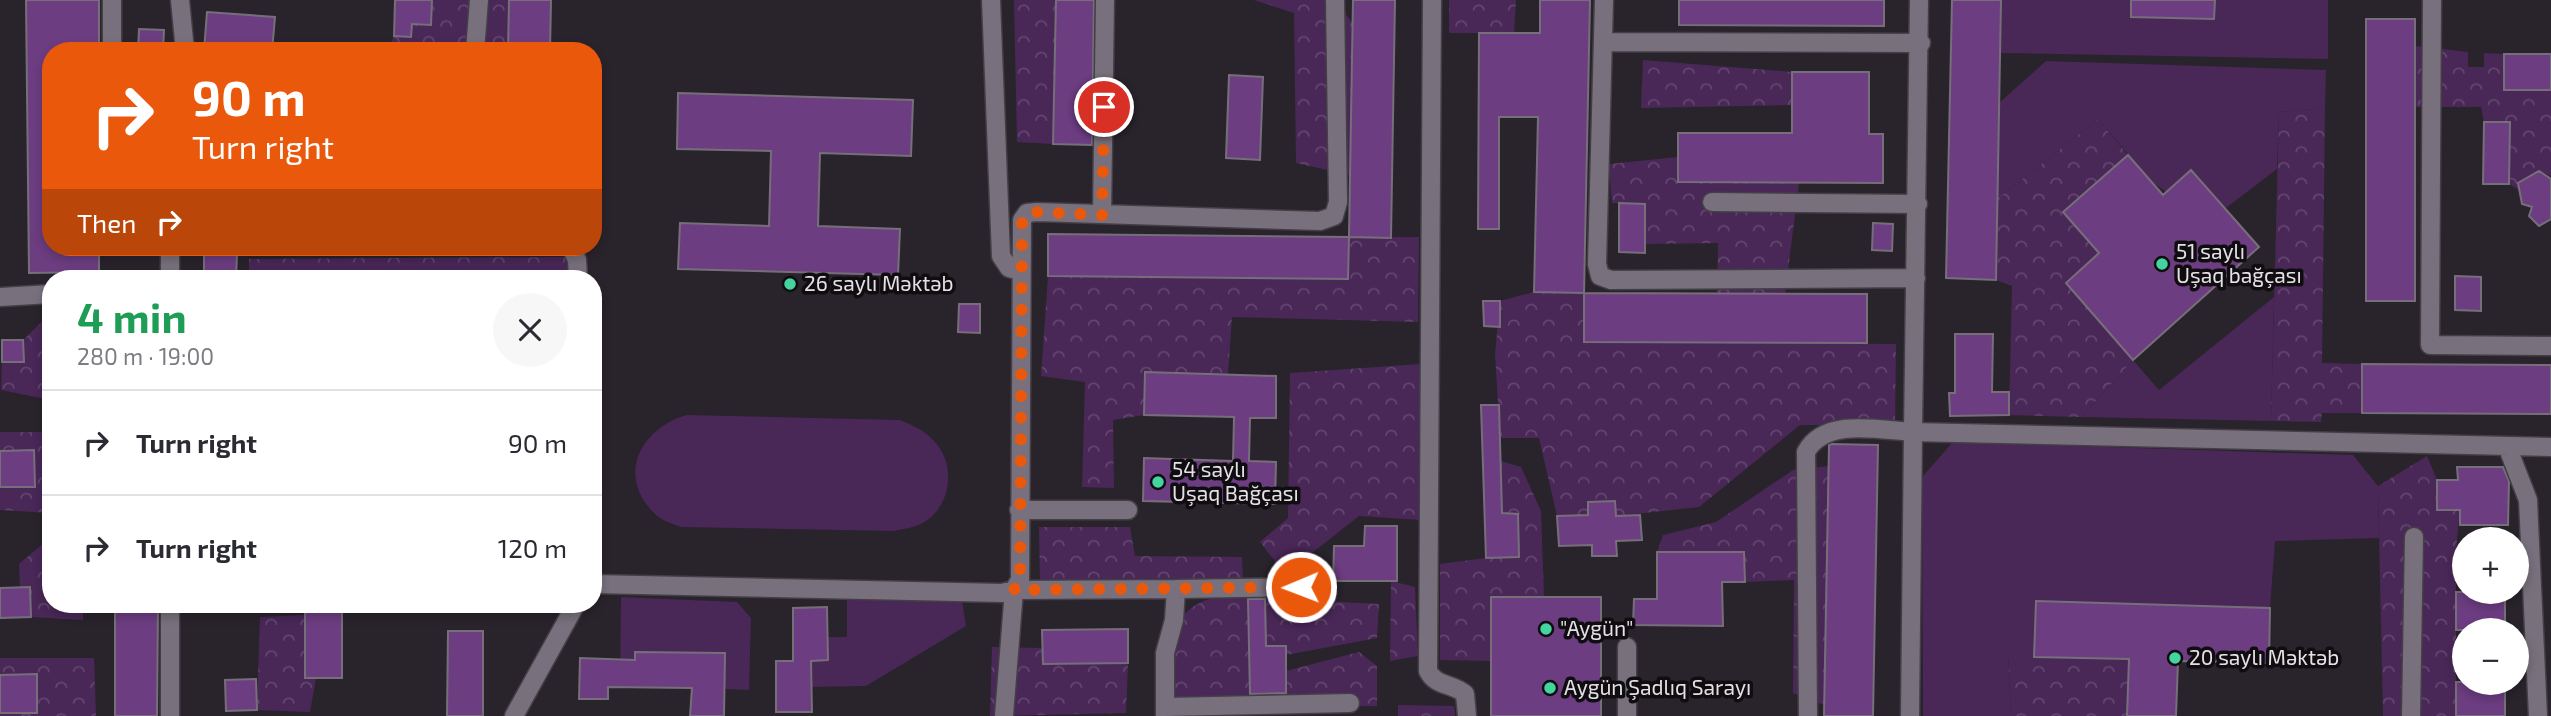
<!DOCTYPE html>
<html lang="en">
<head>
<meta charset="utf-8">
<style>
	:root { --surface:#fff; --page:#f7f7f7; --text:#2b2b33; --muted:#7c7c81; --line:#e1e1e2 }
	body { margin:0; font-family:"Exo 2",sans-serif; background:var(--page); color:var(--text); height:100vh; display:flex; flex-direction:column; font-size:26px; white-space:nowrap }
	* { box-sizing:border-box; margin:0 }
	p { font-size:23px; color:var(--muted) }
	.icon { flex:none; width:38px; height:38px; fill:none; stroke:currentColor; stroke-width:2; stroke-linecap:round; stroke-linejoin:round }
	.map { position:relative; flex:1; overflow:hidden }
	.sheet { position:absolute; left:42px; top:270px; width:560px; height:343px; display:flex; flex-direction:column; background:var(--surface); border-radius:28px; box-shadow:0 4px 10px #0003 }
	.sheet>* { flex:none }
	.banner { position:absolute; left:42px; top:42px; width:560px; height:214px; border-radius:28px; box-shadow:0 4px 10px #0003; background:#ea580c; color:#fff; overflow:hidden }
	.fabs { position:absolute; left:2452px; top:527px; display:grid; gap:14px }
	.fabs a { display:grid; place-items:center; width:77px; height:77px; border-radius:50%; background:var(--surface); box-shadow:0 4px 10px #0003; font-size:35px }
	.pin { position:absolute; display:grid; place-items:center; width:60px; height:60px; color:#fff; margin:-30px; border:4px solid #fff; border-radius:50%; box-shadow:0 2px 7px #0007 }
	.me { position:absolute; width:77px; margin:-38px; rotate:269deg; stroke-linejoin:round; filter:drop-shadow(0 0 5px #0008) }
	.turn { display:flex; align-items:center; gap:24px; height:147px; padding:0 35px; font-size:32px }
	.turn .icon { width:91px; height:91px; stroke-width:2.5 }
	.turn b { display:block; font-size:49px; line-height:60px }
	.then { display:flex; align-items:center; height:66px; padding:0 35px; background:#0003; gap:14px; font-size:26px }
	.round { display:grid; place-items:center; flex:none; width:74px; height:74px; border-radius:37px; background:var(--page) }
	.head { display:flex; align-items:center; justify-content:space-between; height:119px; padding:0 35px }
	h1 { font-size:42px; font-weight:700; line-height:52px; color:#1e9e55 }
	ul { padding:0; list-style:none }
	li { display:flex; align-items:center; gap:21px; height:105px; padding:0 35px; border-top:2px solid var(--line) }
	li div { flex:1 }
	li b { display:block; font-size:26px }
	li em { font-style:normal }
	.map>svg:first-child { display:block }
	.green { fill:#492757 }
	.forest { fill:url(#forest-crowns) }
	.building { fill:#6c3d81; stroke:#766f7a; stroke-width:2 }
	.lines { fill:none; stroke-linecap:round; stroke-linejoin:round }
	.minor-casing { stroke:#443f46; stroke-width:21 }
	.minor { stroke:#78707c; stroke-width:18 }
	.route { stroke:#ea580c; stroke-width:12; stroke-dasharray:0 21.6 }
	.poi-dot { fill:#44d49f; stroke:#100d11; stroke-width:2.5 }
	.labels { text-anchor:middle; stroke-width:7; stroke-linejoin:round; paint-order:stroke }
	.poi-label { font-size:21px; fill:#e4e0e6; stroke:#100d11; text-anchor:start }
</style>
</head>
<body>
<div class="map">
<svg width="2551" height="716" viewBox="0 0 2551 716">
	<defs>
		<pattern id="forest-crowns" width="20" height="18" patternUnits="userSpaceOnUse" patternTransform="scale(1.75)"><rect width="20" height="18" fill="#492757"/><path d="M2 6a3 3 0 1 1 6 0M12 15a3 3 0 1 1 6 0" fill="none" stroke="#63466f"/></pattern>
	</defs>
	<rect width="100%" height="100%" fill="#29232c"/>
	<!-- green -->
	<path class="green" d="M2001,0H2131V17L2214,19L2215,0H2328V59L2000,53Z
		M2046,61L2326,70L2325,108L2279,112L2277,169L2226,208L2191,170L2166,192L2151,181L2098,119L1997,199L1999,103Z
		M2274,297L2271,421L2081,417L2133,360L2159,390Z
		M687,415L900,420C912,425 924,430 933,440C958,464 951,509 921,524C913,528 902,529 894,531L681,527C673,524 663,521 656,515C615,477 640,428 687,415Z
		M1953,442L2353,455L2378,486L2379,538L2275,541L2270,608L2036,601L2034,657H2008L2011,716H1923L1922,477Z
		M621,597L737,602L751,618L749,690L725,689V653L636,652L635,687H620Z
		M847,599L962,601L966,626L866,686L811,687V661L828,660V637H847Z"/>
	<!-- forest -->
	<path class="forest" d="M432,0H509L508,51H388L394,36L411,37L412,24L431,25Z
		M1014,0H1056L1053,144L1017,142Z
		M1254,0H1335L1353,24L1350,175L1296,163L1294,13Z
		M1449,0H1516L1514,33H1449Z
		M2415,46L2468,52V67H2484V53L2504,54V90H2551V176L2538,171L2530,176L2531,187L2519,190L2509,184L2510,123L2484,122L2481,107H2415Z
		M1643,60L1792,72V105L1641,108Z
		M2325,108L2322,363L2362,364V413H2322L2321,422L2271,421L2279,112Z
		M2098,119L2128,155L2064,212L2123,231L2066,283L2133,360L2081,417L2009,415L2012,286L1996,280L1997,199Z
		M1678,157V182L1799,183L1785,294H1717L1718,243L1645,244V204L1612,203L1609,164Z
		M1349,237H1419L1418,322L1232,317L1228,375L1145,372L1144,415L1113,420L1114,488L1082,487L1085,382L1041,376L1048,276L1348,279Z
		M568,257V278H249V259Z
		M1534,292L1584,293L1585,342L1896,344L1895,425H1800L1699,507L1616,516L1614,501L1588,502V515L1557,516L1539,438H1500L1495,354L1500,301Z
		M51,313V400L1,390L2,362L23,361V340Z
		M1421,364L1422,520L1359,516L1285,574L1260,542L1288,518L1290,373Z
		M0,432H51V513L0,510V487H34L0,451Z
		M2427,456L2437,480V509L2460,510L2456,550V716H2383L2378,486Z
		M1501,461L1521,467L1541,511L1544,597H1491V661L1440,660V564L1486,558L1519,557L1518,514L1485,513L1484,502L1502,501Z
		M1829,466L1824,705L1793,693L1794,580L1745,582L1744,552H1657L1663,535L1716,522L1793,470Z
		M1039,527H1130L1135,556L1242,557L1243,581L1040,585Z
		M51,537V604H83V620L31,617L30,588H20L19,564Z
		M1391,581L1415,587L1418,656L1390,661Z
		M1217,597L1248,598L1250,686L1286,685V671L1359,652L1377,666V706L1173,709C1171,663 1159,610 1217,597Z
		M1265,598L1379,604L1377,638L1286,655L1285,646H1266Z
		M305,615V678H316L310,712L257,710L260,617Z
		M992,647L1042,648L1043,664L1128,663L1126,713L990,716Z
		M2008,656L2129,659L2127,716H2011Z
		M0,658H94L96,716H0V713H36L37,674L0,675Z
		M1398,705L1454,706L1455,716H1398Z"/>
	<!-- building -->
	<path class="building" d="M26,0H99V51H51V247H99V272L29,273Z
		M395,0H432L431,25L412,24L411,37L394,36Z
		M509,0H551L550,51H508Z
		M1056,0H1094L1092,145L1053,144Z
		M1353,0H1395L1391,238L1349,237Z
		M1540,0H1590L1584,293L1534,292L1538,117H1499V229H1478L1479,33H1540Z
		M1679,0H1884V26L1679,25Z
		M1952,0H2001L1996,280L1946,278Z
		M2131,0H2215L2214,19L2131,17Z
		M207,12L275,17L272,51H204Z
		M2366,19H2415V301H2366Z
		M139,29L164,30L163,51H138Z
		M2504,54H2551V90H2504Z
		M1792,72H1869V134H1883V183L1678,182V133H1792Z
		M1229,75L1263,77L1260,160L1226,158Z
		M678,93L913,100L911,156L820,153L818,226L900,229L898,275L678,269L680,223L769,226L771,151L677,149Z
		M2484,122H2510L2509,184H2483Z
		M2128,155L2163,195L2191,170L2259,247L2133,360L2066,283L2099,253L2063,212Z
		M2539,171L2551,179V219L2539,226L2529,216L2532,207L2522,204L2518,183Z
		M1619,203L1645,204V253L1619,252Z
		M1873,223L1893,224L1892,251L1872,250Z
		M1048,234L1349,237L1348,279L1048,276Z
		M204,254L237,255L236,278H204Z
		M2455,276L2481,277V311L2455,310Z
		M1584,293L1867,294V343L1584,342Z
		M1483,301H1500V327L1484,326Z
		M959,304H980V333L958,332Z
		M1955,334H1993L1992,392H2009V415L1950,416L1949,393H1955Z
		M2,340H23L24,362H2Z
		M2362,364L2551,365V414L2362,413Z
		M1145,372L1276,376V418H1250L1249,461L1276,462L1275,504L1143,501L1144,458L1233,461L1234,417L1144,415Z
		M1481,405H1499L1502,513L1518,514L1519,557L1486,558Z
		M1832,444L1878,445L1873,716H1824L1829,445Z
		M34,450L35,487H0V451Z
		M2457,467H2503L2509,481L2508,525H2460V510H2437V480H2458Z
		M1615,501L1616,516L1640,515L1642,540L1616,541L1617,556H1592V545L1559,546L1557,516L1588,515V502Z
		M1365,526H1397V581H1333L1334,546H1364Z
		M1657,552H1744L1745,582H1722L1723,626L1633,625L1634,599H1657Z
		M30,587L31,617L0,618V588Z
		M2456,592H2505V630H2456Z
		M1491,597H1601V716H1491Z
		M1248,599H1265L1266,646H1286V693L1250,694Z
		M2036,601L2270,608L2269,663L2178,661L2176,716H2127L2129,659L2034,657Z
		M115,604H158L157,716H115Z
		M305,604H342V678H305Z
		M827,607L828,660L811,661L812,712H776V661H793V608Z
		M1128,629V663L1043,664L1042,630Z
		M448,631H483V716H447Z
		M635,652L725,653L724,716H690L692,688L608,687V699H579L580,658L635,660Z
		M37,674V713H0V675Z
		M256,679L257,710L226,711L225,680Z
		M2456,682H2505V716H2456Z"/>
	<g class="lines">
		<!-- minor casing -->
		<g class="minor-casing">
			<path id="minor" d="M180,0L185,51
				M991,0L1001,256L1009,268L1021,271
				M1432,0L1428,671C1436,687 1453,683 1465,694L1467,716
				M1604,0L1597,264L1600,276L1611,280L1916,278
				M2432,0L2430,345L2551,346
				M1604,42L1921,43
				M112,51V0
				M475,51L479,0
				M1712,202L1918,204
				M1102,214L1105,0
				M170,247V278
				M571,247L577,260L578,278
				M0,297L51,294
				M2507,446L2528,500L2538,716
				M1019,510H1128
				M593,584L1002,593L1014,590L1020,580L1022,220L1027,213L1037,212L1320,221L1334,216L1338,202L1335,0
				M1627,647V716
				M1165,707L1350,703
				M170,716V604
				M514,716L576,604
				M1004,716L1014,590L1176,589
				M1165,716V653L1174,620L1176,589L1301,587
				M1808,716L1806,452C1825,417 1879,430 1913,432L1919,0
				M1910,716L1913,432L2551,447
				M2411,716L2414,537"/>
		</g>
		<!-- minor -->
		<use href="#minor" class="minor"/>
	</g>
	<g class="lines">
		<!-- route -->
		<path class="route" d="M1104,107L1102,215L1037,212L1027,214L1022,220L1020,580L1014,590L1301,587"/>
	</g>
	<!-- markers -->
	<g class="poi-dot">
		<circle cx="2162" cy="264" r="7"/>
		<circle cx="790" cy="284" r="7"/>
		<circle cx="1158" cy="482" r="7"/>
		<circle cx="1546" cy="629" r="7"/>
		<circle cx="2175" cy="658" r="7"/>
		<circle cx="1550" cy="688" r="7"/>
	</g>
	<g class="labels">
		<!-- poi labels -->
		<g class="poi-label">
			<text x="2176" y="259">51 saylı<tspan x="2176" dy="24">Uşaq bağçası</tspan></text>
			<text x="804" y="291">26 saylı Məktəb</text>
			<text x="1172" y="477">54 saylı<tspan x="1172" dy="24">Uşaq Bağçası</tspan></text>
			<text x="1560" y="636">"Aygün"</text>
			<text x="2189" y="665">20 saylı Məktəb</text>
			<text x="1564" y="695">Aygün Şadlıq Sarayı</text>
		</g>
	</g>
</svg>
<div class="fabs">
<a>+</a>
<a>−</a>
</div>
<div class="pin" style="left:1104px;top:107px;background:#d93025"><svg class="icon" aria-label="arrive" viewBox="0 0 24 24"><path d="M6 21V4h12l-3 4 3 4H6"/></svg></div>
<svg class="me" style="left:1301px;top:587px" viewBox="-20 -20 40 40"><circle r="17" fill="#ea580c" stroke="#fff" stroke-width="3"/><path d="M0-11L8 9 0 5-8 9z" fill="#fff"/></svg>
<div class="banner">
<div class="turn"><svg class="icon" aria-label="right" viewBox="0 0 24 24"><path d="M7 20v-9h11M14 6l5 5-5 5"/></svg><div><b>90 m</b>Turn right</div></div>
<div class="then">Then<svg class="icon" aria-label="right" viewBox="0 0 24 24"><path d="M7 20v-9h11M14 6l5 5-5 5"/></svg></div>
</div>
<section class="sheet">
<div class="head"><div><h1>4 min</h1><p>280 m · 19:00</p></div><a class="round"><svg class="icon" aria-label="close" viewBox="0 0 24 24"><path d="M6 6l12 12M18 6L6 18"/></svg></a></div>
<ul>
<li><svg class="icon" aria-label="right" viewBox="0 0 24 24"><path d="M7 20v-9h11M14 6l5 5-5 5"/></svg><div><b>Turn right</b></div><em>90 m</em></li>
<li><svg class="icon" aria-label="right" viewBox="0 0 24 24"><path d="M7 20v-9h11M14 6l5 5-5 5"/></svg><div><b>Turn right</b></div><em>120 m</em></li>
</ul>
</section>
</div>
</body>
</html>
